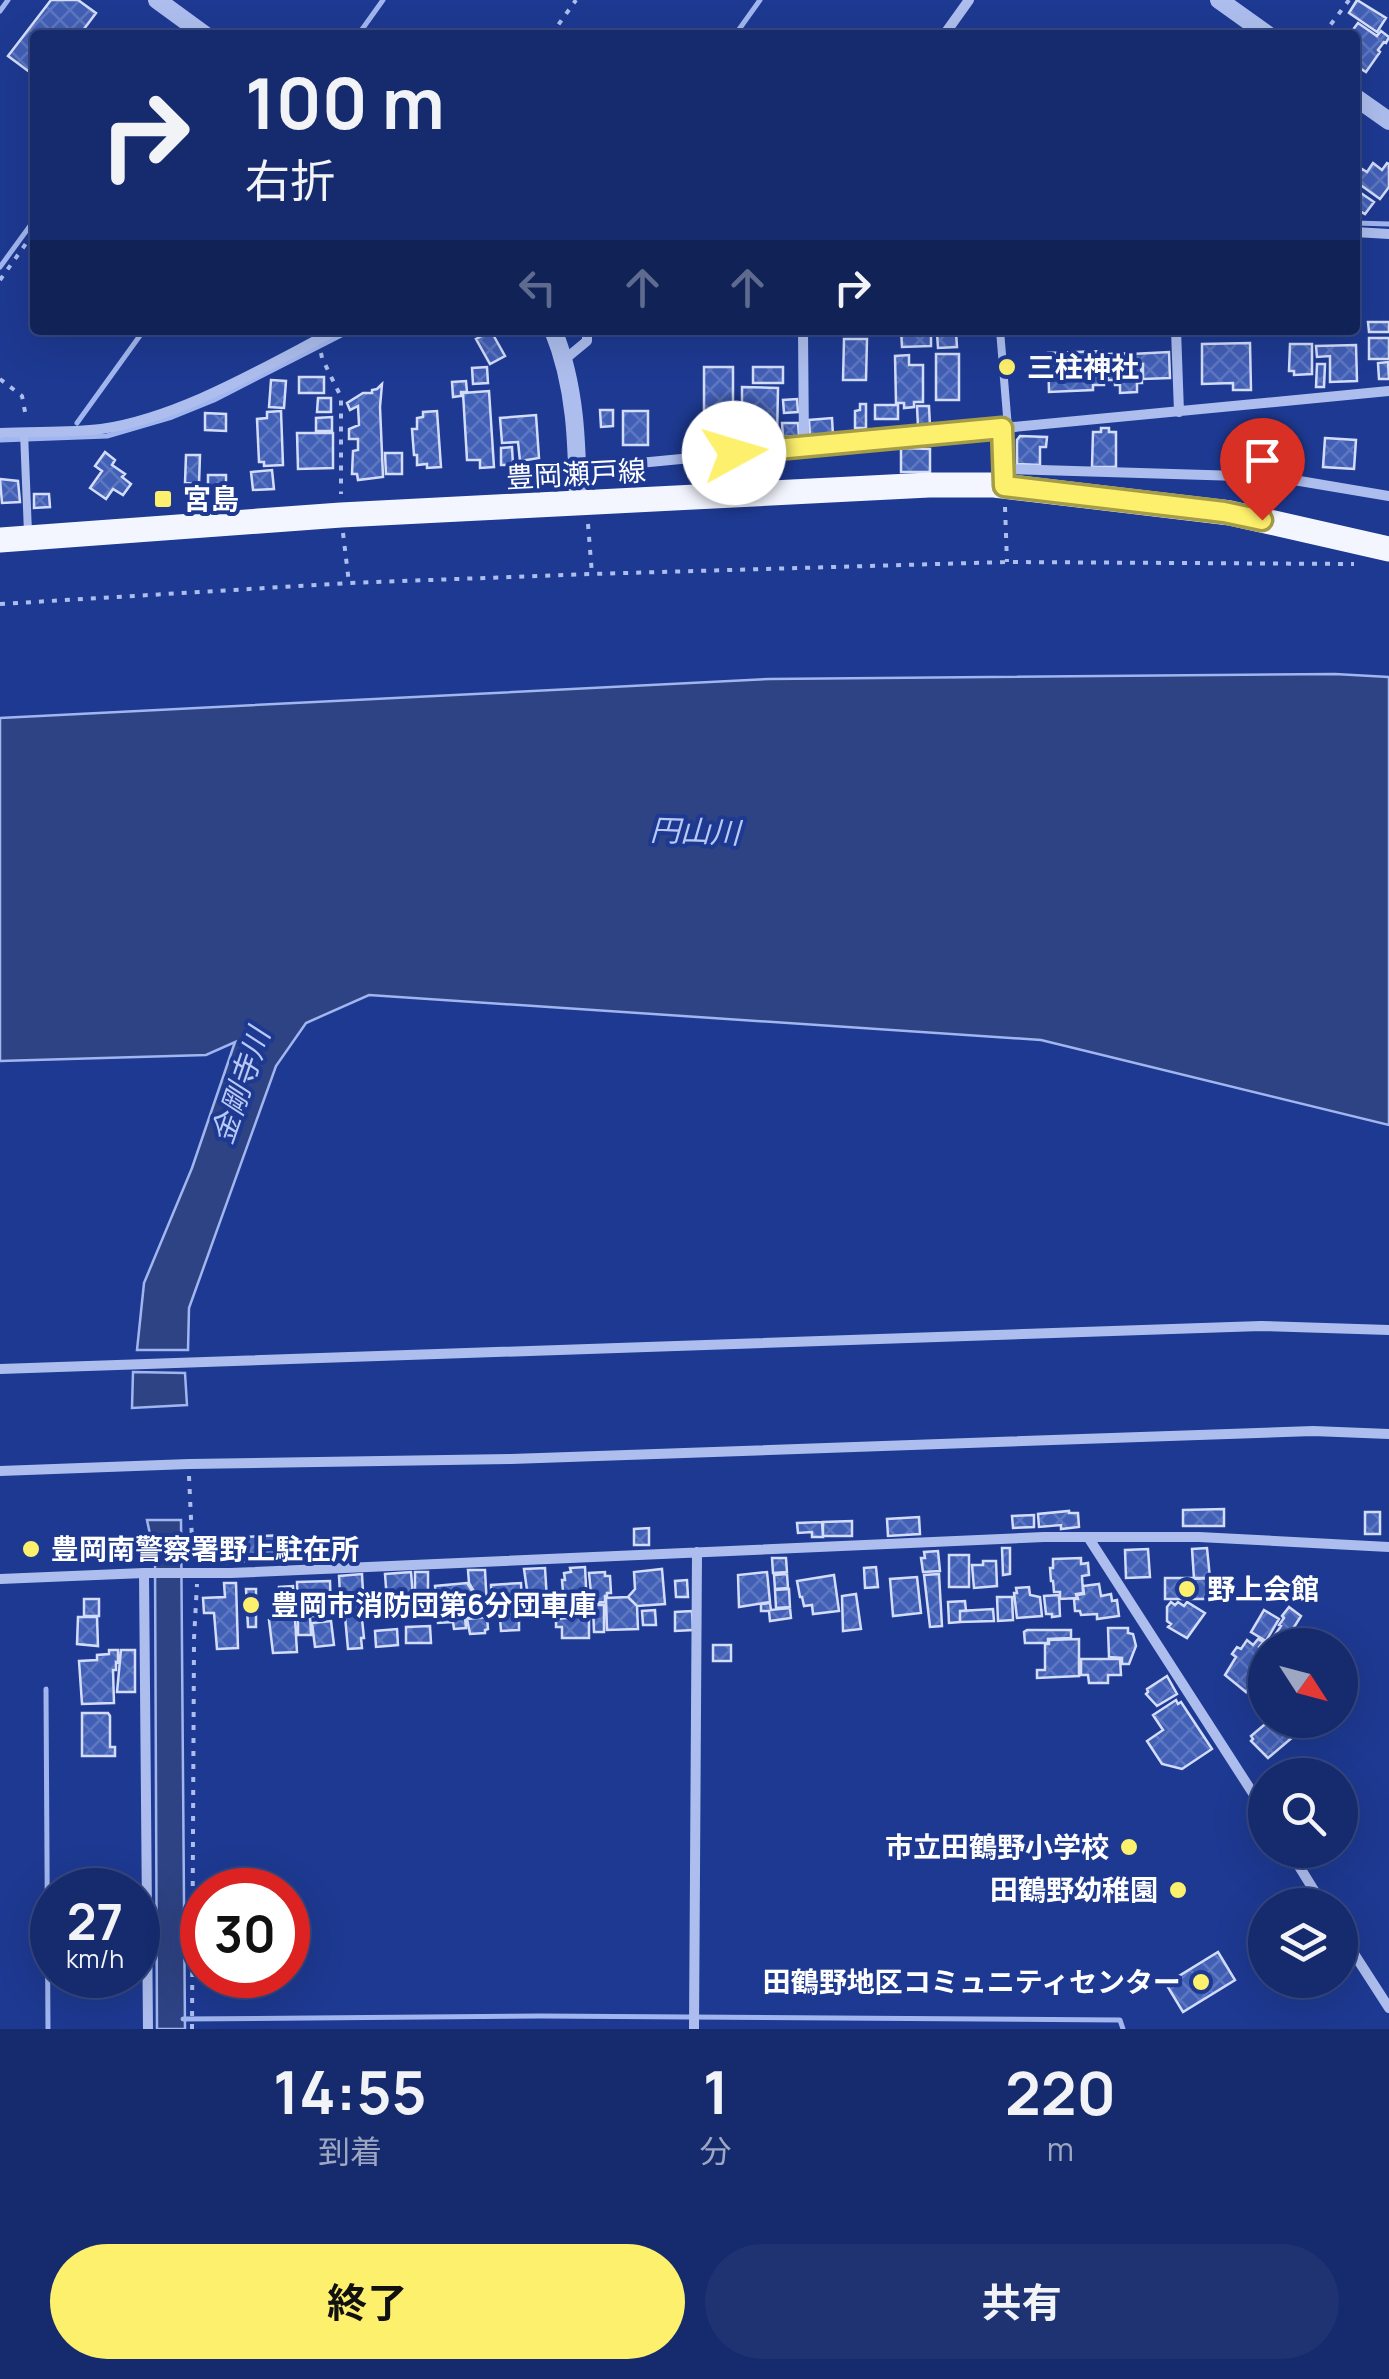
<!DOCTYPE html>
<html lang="ja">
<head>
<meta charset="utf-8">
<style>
	:root { --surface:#162b6d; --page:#1f3372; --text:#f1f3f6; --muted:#9ea7c2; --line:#354780; --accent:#fdf06c }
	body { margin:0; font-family:Manrope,"Noto Sans JP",sans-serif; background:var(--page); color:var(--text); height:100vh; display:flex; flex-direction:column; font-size:38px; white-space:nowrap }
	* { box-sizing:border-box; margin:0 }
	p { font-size:32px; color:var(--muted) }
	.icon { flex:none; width:55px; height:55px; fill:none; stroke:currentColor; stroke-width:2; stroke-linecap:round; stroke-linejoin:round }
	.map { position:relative; height:2029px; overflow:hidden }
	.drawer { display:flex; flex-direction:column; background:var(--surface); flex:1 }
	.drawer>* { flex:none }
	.hud { position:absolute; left:30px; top:30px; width:1330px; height:305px; border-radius:10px; box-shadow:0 10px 40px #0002,0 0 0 2px var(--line); background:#162b6d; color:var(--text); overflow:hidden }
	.needle { width:65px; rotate:126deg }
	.controls { position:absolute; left:1248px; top:1628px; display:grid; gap:20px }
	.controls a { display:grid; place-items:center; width:110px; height:110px; border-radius:50%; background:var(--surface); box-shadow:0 10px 40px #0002,0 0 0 2px var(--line); font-size:50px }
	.speed { position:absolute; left:30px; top:1868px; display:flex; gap:20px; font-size:50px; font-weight:700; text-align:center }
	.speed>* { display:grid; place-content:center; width:130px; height:130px; border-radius:50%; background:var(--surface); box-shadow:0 10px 40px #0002,0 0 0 2px var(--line); line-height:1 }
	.speed small { font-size:25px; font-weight:400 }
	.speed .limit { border:15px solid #d22; background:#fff; color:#111 }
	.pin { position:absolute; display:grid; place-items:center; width:85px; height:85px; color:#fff; margin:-102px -42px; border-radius:50% 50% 50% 0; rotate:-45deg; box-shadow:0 0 10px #0007 }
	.pin .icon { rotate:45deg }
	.me { position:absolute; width:110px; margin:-55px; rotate:84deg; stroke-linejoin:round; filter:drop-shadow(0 0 8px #0008) }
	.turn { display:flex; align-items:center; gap:35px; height:210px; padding:0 50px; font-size:45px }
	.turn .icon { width:130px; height:130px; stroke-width:2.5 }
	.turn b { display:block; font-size:70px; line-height:85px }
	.lanes { display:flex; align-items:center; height:95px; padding:0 50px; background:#0003; justify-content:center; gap:50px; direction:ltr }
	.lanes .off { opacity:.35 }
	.eta { display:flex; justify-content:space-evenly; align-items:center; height:170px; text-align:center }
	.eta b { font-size:60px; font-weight:700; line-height:70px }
	.cta { display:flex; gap:20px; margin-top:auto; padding:20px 50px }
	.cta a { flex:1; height:115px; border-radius:60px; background:var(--accent); color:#111; font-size:40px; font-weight:700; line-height:115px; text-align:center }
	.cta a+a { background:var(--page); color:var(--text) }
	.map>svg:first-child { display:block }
	.water { fill:#2e4384; stroke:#a1b6ef; stroke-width:2.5 }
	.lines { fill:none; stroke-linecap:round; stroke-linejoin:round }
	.stream { stroke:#a1b6ef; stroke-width:5 }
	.building { fill:url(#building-cross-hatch); stroke:#d3ddfa; stroke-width:2.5 }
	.path { stroke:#adbeee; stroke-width:4; stroke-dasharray:5 8; stroke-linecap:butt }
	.service { stroke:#adbeee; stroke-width:8 }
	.minor { stroke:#adbeee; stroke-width:10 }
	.tertiary { stroke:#adbeee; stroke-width:18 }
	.primary { stroke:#f4f6ff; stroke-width:25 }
	.route-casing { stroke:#a49c46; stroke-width:25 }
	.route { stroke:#fdf06c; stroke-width:18 }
	.poi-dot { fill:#fdf06c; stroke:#1d3991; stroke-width:4 }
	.labels { text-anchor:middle; stroke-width:8; stroke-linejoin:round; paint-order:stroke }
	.poi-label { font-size:28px; font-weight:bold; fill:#fff; stroke:#1d3991; text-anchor:start }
	.street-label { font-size:28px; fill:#fff; stroke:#1d3991 }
	.water-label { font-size:30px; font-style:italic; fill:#b9c9f5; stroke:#1d3991 }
</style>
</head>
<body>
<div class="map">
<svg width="1389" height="2029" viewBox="0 0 1389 2029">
	<defs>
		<pattern id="building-cross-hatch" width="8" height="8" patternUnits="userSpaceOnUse" patternTransform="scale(2.5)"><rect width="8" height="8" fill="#425fb6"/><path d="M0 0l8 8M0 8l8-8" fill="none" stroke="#5e77c1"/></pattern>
	</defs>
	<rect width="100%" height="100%" fill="#1d3991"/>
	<!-- water -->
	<path class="water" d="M1335,674L1389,677V1125L1041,1040L369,995L306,1023L276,1066L189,1308L188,1350H137L144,1283L192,1168L235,1042L206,1055L0,1061V718L769,679Z
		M133,1372L185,1373L187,1405L132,1408Z
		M147,1520H181L185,2029H157L155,1558Z"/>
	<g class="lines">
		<!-- stream -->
		<path class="stream" d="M0,11L8,0
			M358,35L383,0
			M735,35L760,0
			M1355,223L1389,224
			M0,267L35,219
			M77,423L144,330
			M0,440L107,436L172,417L214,400L351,330
			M46,1689L48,2029
			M183,2019L541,2016L1120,2020L1123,2029"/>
	</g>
	<!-- building -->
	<path class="building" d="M51,0H78L96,13L84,29L93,35H35V76L8,56Z
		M1357,0L1386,18L1377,32L1349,13Z
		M1358,23L1377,36L1381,31L1389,37L1386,43L1384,42L1378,50L1380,52L1366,72L1355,65V35H1349Z
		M1373,163L1382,170L1387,163L1389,164V187L1380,199L1355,181L1362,169L1367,172Z
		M1355,189L1374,202L1365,214L1358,210L1355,213Z
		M1368,322H1389V332H1369Z
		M901,330H931V346L902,347Z
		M491,331L505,356L490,364L476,339Z
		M956,332L957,347L938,348L937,333Z
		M1369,338H1389V359H1369Z
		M844,339H867L866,380H843Z
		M1250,343L1251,390H1233V383L1202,384V344Z
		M1290,344H1312V374L1294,375V371H1289Z
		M1356,345L1357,381L1330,382V356L1317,357L1316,346Z
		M1103,351L1104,385H1093V390L1049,392L1048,353Z
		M1169,352L1170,378L1143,379V364L1133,365L1132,354Z
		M1131,353V366L1141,365L1142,383H1137V392L1120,393V385H1115V380H1108L1107,354Z
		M936,354H959V400H936Z
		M909,355V365H923V402H914V407L904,408V403H896L895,356Z
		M1388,362L1389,379H1379L1378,363Z
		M1317,364H1325L1324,387H1316Z
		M487,367L488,383L473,384L472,368Z
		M704,367H733V424H714V411H704Z
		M753,367H783V383H753Z
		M299,377H324V393H299Z
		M271,380L286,381L284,408L269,407Z
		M466,381L467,392H461V396L453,397L452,382Z
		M382,384L380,407L383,477L358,480L357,474H352L353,451L358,450V439H349V429L359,425L358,406L350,410L347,403L363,393H372V390L377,389Z
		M742,387L778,388L777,440H763V419H742Z
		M489,391L494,467L480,468V460H467L463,393Z
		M318,398H331V412H317Z
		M797,399L798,412L784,413L783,400Z
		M860,404H866V428H855V411L860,410Z
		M875,405H898V419H875Z
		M917,406H929L930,426L918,427Z
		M600,410H613V426L601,427Z
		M281,411L283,465L264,466V462H259L257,419L267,418V412Z
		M437,411L441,467L427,468V464L417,465V455H414L412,429H417V418L423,417V412Z
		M623,411H648V445H623Z
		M205,413L226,414V431L205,430Z
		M536,415L539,458L520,461L518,442L502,443L500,418Z
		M332,417V431H316V418Z
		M832,418L833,435L810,436L809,420Z
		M782,423H798L799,436L783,437Z
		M1101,428H1109V432H1116V467H1092L1093,432H1101Z
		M718,429H732V444L718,445Z
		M297,433H333V468L298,469Z
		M1020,436L1047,437L1046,447H1040V465L1017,464V440Z
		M1325,438L1356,440L1354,469L1323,467Z
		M512,447L513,465H501V448Z
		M901,448L930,449V472H901Z
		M105,452L115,460L112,465L125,474L122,477L131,484L123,495L113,489L106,499L90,488L102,471L95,466Z
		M385,453H402V474H386Z
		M186,455H200L199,484L185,483Z
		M272,470L274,489L253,490L251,472Z
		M208,475H226V492L208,493Z
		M0,479L18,481L20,502L2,503Z
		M34,494H49L50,507L34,508Z
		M1224,1509V1526H1183V1510Z
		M1069,1511V1513H1078L1079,1527L1061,1529V1525L1039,1527L1038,1514Z
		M1365,1512H1380V1534H1365Z
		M1034,1515V1527L1013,1528L1012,1516Z
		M919,1517L920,1534L888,1536L887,1519Z
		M852,1521V1536H823V1522Z
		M822,1522L823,1537H812V1532L798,1533L797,1523Z
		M649,1528V1545H634V1529Z
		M288,1535L289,1543L299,1542L300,1555H288L289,1559L263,1560L261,1536Z
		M258,1536L260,1560L227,1563V1561L217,1559L215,1540Z
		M1002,1548H1010V1574L1003,1575Z
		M1207,1548L1210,1578L1194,1579L1192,1549Z
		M1148,1549L1150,1577L1126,1578L1125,1550Z
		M938,1551L940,1571L923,1572L921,1558H925L924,1552Z
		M949,1555H969V1587H949Z
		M772,1558H786L787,1572L773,1573Z
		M1081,1558V1564L1088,1563L1089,1575L1082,1576L1083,1593L1076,1594L1077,1598L1060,1599V1592H1054L1053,1581H1051L1050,1568H1053V1559Z
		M983,1561H996L997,1586L974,1588L972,1565H983Z
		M585,1567L587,1606L578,1607V1613L560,1614L559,1605L564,1604L562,1580H565L564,1573L571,1572L570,1568Z
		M876,1567L878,1587L865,1588L864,1568Z
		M545,1568L547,1600L529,1604L524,1569Z
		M662,1569L665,1604L637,1606L628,1597L635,1589L634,1572Z
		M468,1570H485L487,1607H473L472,1596L476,1595L469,1583Z
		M411,1572L414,1610H409V1614L388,1615L385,1574Z
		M415,1572H428V1592H415Z
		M605,1572V1576H610L611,1593H607V1596H605V1602L592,1603L589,1573Z
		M767,1572L770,1602L739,1607L738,1575Z
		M362,1574L363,1592L340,1594L339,1576Z
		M787,1574L788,1588L775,1589L774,1575Z
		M939,1574L942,1626L930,1627L924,1575Z
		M834,1575L839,1611L813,1614L812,1605L804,1606L802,1597H800L797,1581Z
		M917,1577L921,1613L893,1616L890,1579Z
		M1165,1578H1210L1209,1599H1165Z
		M687,1580L688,1597H676L675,1581Z
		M330,1581L331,1615L298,1617L297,1582Z
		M224,1583H236L238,1648L217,1649L214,1613H204L203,1598L225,1597Z
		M467,1583L475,1595H471L472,1618H465L466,1628L454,1629L453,1622L438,1623L435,1586Z
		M521,1583L522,1606L504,1607L503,1616H492L491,1585Z
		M1099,1584L1101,1596L1111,1594L1112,1601L1117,1600L1119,1616L1097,1619V1614L1081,1615L1080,1611H1075L1074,1599H1078L1077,1595L1084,1594L1083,1586Z
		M293,1586L297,1652L273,1653L269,1620L277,1619L276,1600H280L279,1587Z
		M1029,1587L1030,1595L1040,1597L1042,1616L1017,1618L1014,1593H1017L1016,1588Z
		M246,1589H256V1627H248Z
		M789,1589L790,1607L776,1608L775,1590Z
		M366,1592L368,1618L362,1619L364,1638H361L362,1648L348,1649L343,1595Z
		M856,1594L861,1629L843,1631L842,1596Z
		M427,1595L429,1611L416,1612L415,1596Z
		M1059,1595L1060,1616L1052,1617V1614H1046L1044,1596Z
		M628,1597L637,1606L638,1629L607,1630L606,1598Z
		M997,1597H1012L1013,1620L998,1621Z
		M84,1599H99V1616H84Z
		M965,1601L966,1611H960V1622L949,1623L948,1602Z
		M1171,1602L1175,1605L1178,1602L1184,1606L1187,1602L1205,1613L1187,1638L1168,1627L1171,1624L1167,1621V1607Z
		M770,1603L771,1610L790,1608L791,1618L770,1621L769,1611H761V1604Z
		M593,1605H604V1632H594Z
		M1289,1607L1301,1616L1291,1632L1296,1635L1289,1645H1268L1281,1626L1279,1625L1284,1618L1282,1616Z
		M993,1609L994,1621L960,1622V1611Z
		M655,1610L656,1625H643L642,1611Z
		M1264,1610L1279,1619L1266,1641L1251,1632Z
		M692,1611L693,1630L675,1631V1612Z
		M503,1614H519V1630L501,1631L500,1618H504Z
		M310,1616L311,1635H298V1617Z
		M589,1616V1638H562V1627H556V1619Z
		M78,1617H97L98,1646L77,1644Z
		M487,1617L488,1629L485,1630V1633L470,1634L467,1619Z
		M331,1621L334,1645L315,1647L312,1623Z
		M430,1626L431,1643H406V1627Z
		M1108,1628H1128V1633L1133,1634L1136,1646L1129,1664H1122V1658L1109,1657Z
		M397,1629L398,1645L376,1647L375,1631Z
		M1027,1630H1071V1638L1048,1639V1643H1025L1024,1632Z
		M1079,1639V1676L1037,1678V1670H1045V1644H1049V1640Z
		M1258,1639L1263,1642L1259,1647L1265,1654V1660L1246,1692L1225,1675L1236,1657L1232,1654L1237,1647L1241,1649L1247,1640L1253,1645Z
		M713,1645H731V1661H713Z
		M109,1650H118V1663L116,1662V1670H113L114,1703L82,1704L79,1661L97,1660V1655L109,1654Z
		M121,1650H135V1692H117Z
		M1081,1659H1120L1121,1675H1108V1683H1089L1088,1675H1081Z
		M1167,1676L1177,1694L1157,1706L1146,1694L1148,1692L1147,1689Z
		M1176,1700L1178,1704L1181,1702L1212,1749L1182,1769L1162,1764L1147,1741L1163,1730L1153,1715Z
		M82,1713H108L110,1716V1747H115V1756H82Z
		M1270,1720H1281L1294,1736L1268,1758L1251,1741L1253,1739L1251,1736Z
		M1218,1952L1235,1980L1183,2012L1166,1984Z"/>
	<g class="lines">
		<!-- path -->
		<path class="path" d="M551,35L576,0
			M1323,35L1349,0
			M0,280L35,231
			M321,353L322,358L341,397V494
			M0,379L22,396L26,417
			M1005,507L1007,562
			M588,524L592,574
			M343,533L349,583
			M0,604L349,583L592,574L1007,562L1354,564
			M189,1476L193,1561
			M192,2029L194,1639L197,1584"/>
		<!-- service -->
		<path class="service" d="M1000,330L1008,428
			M24,432L28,533"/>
		<!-- minor -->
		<path class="minor" d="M944,35L969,0
			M1355,232L1389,234
			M803,330L804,446
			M1176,330L1179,412
			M564,360L587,341V330
			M1002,428L1004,472
			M0,433C33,431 68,433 101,429C180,418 266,366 336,330
			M577,469L1389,391
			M1004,469L1276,477L1389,496
			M0,1369L1261,1326L1389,1330
			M0,1471L189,1464L511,1459L1313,1431L1389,1434
			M1088,1537L1265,1812
			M144,1573L148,2029
			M0,1579L144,1573H231L1044,1537H1199L1389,1547
			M1289,1850L1323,1905
			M1340,1932L1389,2008
			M694,2029L697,1552"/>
		<!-- tertiary -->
		<path class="tertiary" d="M157,0L205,35
			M1219,0L1268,35
			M1355,97L1389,121
			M553,330C576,386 577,444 578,504"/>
		<!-- primary -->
		<path class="primary" d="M0,540L341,515L929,485H994L1230,513L1389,549"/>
	</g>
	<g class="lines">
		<!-- route casing -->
		<g class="route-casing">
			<path id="route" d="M734,453L1002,428L1004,486L1224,512L1262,520"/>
		</g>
		<!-- route -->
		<use href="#route" class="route"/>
	</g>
	<!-- markers -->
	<g class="poi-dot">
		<circle cx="1007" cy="367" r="10"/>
		<rect x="153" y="489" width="20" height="20" rx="5"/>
		<circle cx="31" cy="1549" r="10"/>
		<circle cx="1187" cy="1589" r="10"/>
		<circle cx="251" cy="1605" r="10"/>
		<circle cx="1129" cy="1847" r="10"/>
		<circle cx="1178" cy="1890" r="10"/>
		<circle cx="1201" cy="1982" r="10"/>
	</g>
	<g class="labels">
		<!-- poi labels -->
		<g class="poi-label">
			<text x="1027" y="377">三柱神社</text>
			<text x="183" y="509">宮島</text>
			<text x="51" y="1559">豊岡南警察署野上駐在所</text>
			<text x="1207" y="1599">野上会館</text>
			<text x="271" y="1615">豊岡市消防団第6分団車庫</text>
			<text x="1109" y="1857" text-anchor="end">市立田鶴野小学校</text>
			<text x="1158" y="1900" text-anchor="end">田鶴野幼稚園</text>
			<text x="1181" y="1992" text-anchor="end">田鶴野地区コミュニティセンター</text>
		</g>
		<!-- street labels -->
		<g class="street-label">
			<text transform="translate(576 474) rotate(-3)" y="10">豊岡瀬戸線</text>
		</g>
		<!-- water labels -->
		<g class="water-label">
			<text transform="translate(695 832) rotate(2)" y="10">円山川</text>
			<text transform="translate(241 1086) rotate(-71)" y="10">金剛寺川</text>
		</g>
	</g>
</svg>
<div class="controls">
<a><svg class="needle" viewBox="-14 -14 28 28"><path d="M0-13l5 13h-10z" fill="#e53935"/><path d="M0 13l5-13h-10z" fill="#9ea7c2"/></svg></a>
<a><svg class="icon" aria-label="search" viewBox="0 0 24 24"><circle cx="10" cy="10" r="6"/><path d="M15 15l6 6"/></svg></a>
<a><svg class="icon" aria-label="layers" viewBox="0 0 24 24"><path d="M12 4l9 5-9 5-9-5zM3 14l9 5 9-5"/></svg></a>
</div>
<div class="speed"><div>27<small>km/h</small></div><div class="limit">30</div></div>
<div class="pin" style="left:1262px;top:520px;background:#d93025"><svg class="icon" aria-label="arrive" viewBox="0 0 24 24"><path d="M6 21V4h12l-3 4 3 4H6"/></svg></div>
<svg class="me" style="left:734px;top:453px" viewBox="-20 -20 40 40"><circle r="19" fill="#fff"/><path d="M0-13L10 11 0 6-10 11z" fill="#fdf06c"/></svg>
<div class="hud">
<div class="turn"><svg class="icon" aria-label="right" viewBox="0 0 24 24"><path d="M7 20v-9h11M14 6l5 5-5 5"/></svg><div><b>100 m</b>右折</div></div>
<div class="lanes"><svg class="icon off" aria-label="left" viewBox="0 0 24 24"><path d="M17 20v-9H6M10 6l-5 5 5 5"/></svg><svg class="icon off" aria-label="ahead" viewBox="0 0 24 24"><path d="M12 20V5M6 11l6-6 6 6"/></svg><svg class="icon off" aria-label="ahead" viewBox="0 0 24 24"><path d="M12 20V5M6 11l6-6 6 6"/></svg><svg class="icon" aria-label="right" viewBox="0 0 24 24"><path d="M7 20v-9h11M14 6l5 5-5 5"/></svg></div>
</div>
</div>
<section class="drawer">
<div class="eta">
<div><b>14:55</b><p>到着</p></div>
<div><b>1</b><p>分</p></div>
<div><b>220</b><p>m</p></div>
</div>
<div class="cta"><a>終了</a><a>共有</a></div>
</section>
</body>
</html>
